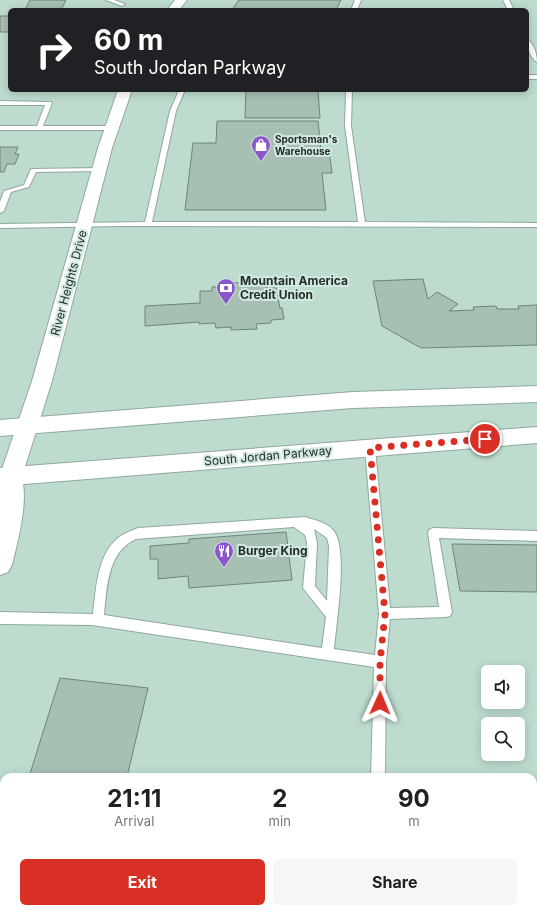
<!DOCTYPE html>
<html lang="en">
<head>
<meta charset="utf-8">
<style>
	:root { --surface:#fff; --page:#f6f6f6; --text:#202124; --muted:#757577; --accent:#d93025 }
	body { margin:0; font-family:Inter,sans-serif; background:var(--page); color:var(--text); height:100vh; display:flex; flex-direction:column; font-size:15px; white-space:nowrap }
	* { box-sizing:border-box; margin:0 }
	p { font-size:13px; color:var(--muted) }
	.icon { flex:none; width:22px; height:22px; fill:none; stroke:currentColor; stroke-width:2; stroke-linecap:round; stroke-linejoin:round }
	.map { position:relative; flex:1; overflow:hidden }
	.panel { position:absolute; left:0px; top:773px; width:537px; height:140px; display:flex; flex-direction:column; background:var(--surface); border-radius:12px 12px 0 0; box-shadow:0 2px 10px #0003 }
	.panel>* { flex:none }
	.hud { position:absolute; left:8px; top:8px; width:521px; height:84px; border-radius:6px; box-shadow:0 2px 10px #0003; background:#202124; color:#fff; overflow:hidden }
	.tools { position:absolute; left:481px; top:665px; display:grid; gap:8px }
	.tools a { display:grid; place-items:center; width:44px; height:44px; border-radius:6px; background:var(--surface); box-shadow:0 2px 10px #0003; font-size:20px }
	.pin { position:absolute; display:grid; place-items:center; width:34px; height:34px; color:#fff; margin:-17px; border:2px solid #fff; border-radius:50%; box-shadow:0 1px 4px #0007 }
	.me { position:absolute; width:44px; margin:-22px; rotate:1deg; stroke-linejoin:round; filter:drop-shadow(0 0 3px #0008) }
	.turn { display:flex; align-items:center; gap:14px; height:84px; padding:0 20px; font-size:18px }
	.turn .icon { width:52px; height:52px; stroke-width:2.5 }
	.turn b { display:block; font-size:28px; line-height:34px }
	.eta { display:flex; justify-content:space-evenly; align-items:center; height:68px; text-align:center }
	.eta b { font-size:24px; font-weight:700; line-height:28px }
	.button { display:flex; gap:8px; margin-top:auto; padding:8px 20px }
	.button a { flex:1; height:46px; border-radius:6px; background:var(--accent); color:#fff; font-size:16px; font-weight:700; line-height:46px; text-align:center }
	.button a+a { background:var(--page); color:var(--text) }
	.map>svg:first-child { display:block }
	.built { fill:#bddcce; fill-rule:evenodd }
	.building { fill:#a8bfb4; stroke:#6e847a }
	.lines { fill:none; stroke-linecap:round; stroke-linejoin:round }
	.lane-casing { stroke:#90a79d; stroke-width:2 }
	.street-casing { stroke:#90a79d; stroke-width:2 }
	.secondary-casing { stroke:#90a79d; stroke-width:2 }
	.primary-casing { stroke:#90a79d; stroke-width:2 }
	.lane { fill:#fff; fill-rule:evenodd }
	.street { fill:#fff; fill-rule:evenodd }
	.secondary { fill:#fff; fill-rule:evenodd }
	.primary { fill:#fff; fill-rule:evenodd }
	.route { stroke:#d93025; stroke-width:7; stroke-dasharray:0 12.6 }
	.labels { text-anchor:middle; stroke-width:4; stroke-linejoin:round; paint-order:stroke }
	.far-poi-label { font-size:10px; font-weight:bold; fill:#252e2a; stroke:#d1e9de; text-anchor:start }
	.poi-label { font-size:12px; font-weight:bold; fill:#252e2a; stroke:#d1e9de; text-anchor:start }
	.street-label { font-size:12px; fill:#252e2a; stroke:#d1e9de }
</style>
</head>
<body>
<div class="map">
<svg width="537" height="913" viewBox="0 0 537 913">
	<rect width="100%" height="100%" fill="#d1e9de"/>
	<!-- built -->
	<path class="built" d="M0,0H537V913H0ZM10,10H527V90H10ZM488,672H518V702H488ZM488,724H518V754H488ZM4,777H533V909H4Z"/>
	<!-- building -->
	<path class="building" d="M30,0H66L61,10H25Z
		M239,0H341L336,10H232Z
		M0,16H10V32H0Z
		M246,90H318L320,118H245Z
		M217,121H318L321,150H329L332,173H322L326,210H185L193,143H216Z
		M0,147H18L15,154H19L15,164H7L4,172H0Z
		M423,279L428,299L437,292L458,304L449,311L474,310L473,307L496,306L497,309H519L518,306L537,305V345L421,348L382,326L373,281Z
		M246,282V286L266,285V288H276L280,308H282L284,319L271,320V323L256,324L257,329L231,330V327L216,328L215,323L199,324V322L145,326V306L200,303V291H212V287L232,286V283Z
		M286,532L292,580L189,588L188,576L158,579V559H150V546L189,543V539Z
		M452,544L537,545V592L460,591Z
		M60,678L148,688L127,777H29Z
		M4,860V909H97L96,913H0V873Z"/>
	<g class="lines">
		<!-- lane casing -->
		<g class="lane-casing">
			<path id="lane" d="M106,0H114L125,4L122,6Z
				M355,0H361L357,10H351Z
				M503,0H509L514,10H508Z
				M527,39C534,44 537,54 537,62C530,58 527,47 527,39Z
				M527,75H537V79H527Z
				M179,90H185L176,111L152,222H358L345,126L346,90H352L351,126L365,222L537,223V227L122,226L0,228V224L145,222L170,111Z
				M0,101L51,102L52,103L43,126H111L114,128L111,130H0V126H37L45,105H0Z
				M99,168L101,169V171L36,172L29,187L11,192L4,211L0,213V202L4,191L24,185L31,169Z
				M370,444L374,445L375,448L390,608L439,607L428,533L429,530L433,528L537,531V541L439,538L452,612L450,616L446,617L390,619L386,662L385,777H371L374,667L92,625L0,624V612L93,614C96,589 97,555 118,538C124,533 131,531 138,528L305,517C314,520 326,522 333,530C349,547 336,625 334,649L375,655L379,614L365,448L366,445ZM294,527L305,535L307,543L303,588L326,617L322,648L104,615C107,588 107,552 136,539ZM314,529L327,538L329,546L327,601L315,586L317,543Z
				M368,909H382V913H368Z"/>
		</g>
		<!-- street casing -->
		<g class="street-casing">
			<path id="street" d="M11,467L19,470C31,494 18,540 12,565L8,572L0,575V476L3,470Z"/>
		</g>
		<!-- secondary casing -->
		<g class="secondary-casing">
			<path id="secondary" d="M175,0H187L179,10H167Z
				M118,90H132L112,148L52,381L22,476L19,482L11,485L3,482L0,475L32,381L98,148Z"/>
		</g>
		<!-- primary casing -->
		<g class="primary-casing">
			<path id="primary" d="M537,386V402L353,408L0,436V420L353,392Z
				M537,427V443L0,486V468Z"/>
		</g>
		<!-- lane -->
		<use href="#lane" class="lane"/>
		<!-- street -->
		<use href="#street" class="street"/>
		<!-- secondary -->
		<use href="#secondary" class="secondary"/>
		<!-- primary -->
		<use href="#primary" class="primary"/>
	</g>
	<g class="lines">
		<!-- route -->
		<path class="route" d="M380,703V662L385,614L370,448L485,439"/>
	</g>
	<!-- icons -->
	<defs>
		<g id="shop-pin" transform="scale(1)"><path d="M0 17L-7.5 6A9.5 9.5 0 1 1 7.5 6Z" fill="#8b55cc" stroke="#d1e9de"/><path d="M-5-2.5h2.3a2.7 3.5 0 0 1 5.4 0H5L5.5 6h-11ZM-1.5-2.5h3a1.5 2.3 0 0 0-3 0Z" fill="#fff"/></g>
		<g id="bank-pin" transform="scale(1)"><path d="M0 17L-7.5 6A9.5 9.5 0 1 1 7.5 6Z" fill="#8b55cc" stroke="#d1e9de"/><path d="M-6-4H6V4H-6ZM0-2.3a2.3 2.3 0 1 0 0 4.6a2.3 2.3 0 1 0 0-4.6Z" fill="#fff"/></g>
		<g id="restaurant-pin" transform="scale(1)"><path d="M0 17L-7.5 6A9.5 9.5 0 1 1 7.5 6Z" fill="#8b55cc" stroke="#d1e9de"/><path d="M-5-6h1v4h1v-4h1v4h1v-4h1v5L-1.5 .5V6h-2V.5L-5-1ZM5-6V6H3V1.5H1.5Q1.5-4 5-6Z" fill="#fff"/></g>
	</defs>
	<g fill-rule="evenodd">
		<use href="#shop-pin" x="261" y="145"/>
		<use href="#bank-pin" x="226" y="288"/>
		<use href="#restaurant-pin" x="224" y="551"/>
	</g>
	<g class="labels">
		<!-- far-poi labels -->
		<g class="far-poi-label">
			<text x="275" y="143">Sportsman's<tspan x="275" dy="12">Warehouse</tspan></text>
		</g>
		<!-- poi labels -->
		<g class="poi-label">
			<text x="240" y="285">Mountain America<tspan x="240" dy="14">Credit Union</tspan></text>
			<text x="238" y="555">Burger King</text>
		</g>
		<!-- street labels -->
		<g class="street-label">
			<text transform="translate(69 283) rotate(-75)" y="4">River Heights Drive</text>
			<text transform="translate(268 456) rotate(-5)" y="4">South Jordan Parkway</text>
		</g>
	</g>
</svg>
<div class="tools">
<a><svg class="icon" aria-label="sound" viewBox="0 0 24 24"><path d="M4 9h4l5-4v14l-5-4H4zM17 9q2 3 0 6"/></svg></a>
<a><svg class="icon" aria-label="search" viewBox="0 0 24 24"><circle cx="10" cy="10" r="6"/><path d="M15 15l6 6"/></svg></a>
</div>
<div class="pin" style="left:485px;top:439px;background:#d93025"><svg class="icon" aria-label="arrive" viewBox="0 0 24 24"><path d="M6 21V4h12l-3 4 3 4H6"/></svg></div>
<svg class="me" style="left:380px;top:703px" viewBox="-20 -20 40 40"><path d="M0-17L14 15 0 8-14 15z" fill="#d93025" stroke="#fff" stroke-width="4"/></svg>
<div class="hud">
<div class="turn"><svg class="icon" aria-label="right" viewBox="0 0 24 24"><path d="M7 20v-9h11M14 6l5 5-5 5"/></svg><div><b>60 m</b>South Jordan Parkway</div></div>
</div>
<section class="panel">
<div class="eta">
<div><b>21:11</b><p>Arrival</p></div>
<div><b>2</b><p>min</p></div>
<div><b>90</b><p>m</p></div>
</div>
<div class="button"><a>Exit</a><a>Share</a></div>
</section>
</div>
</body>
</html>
